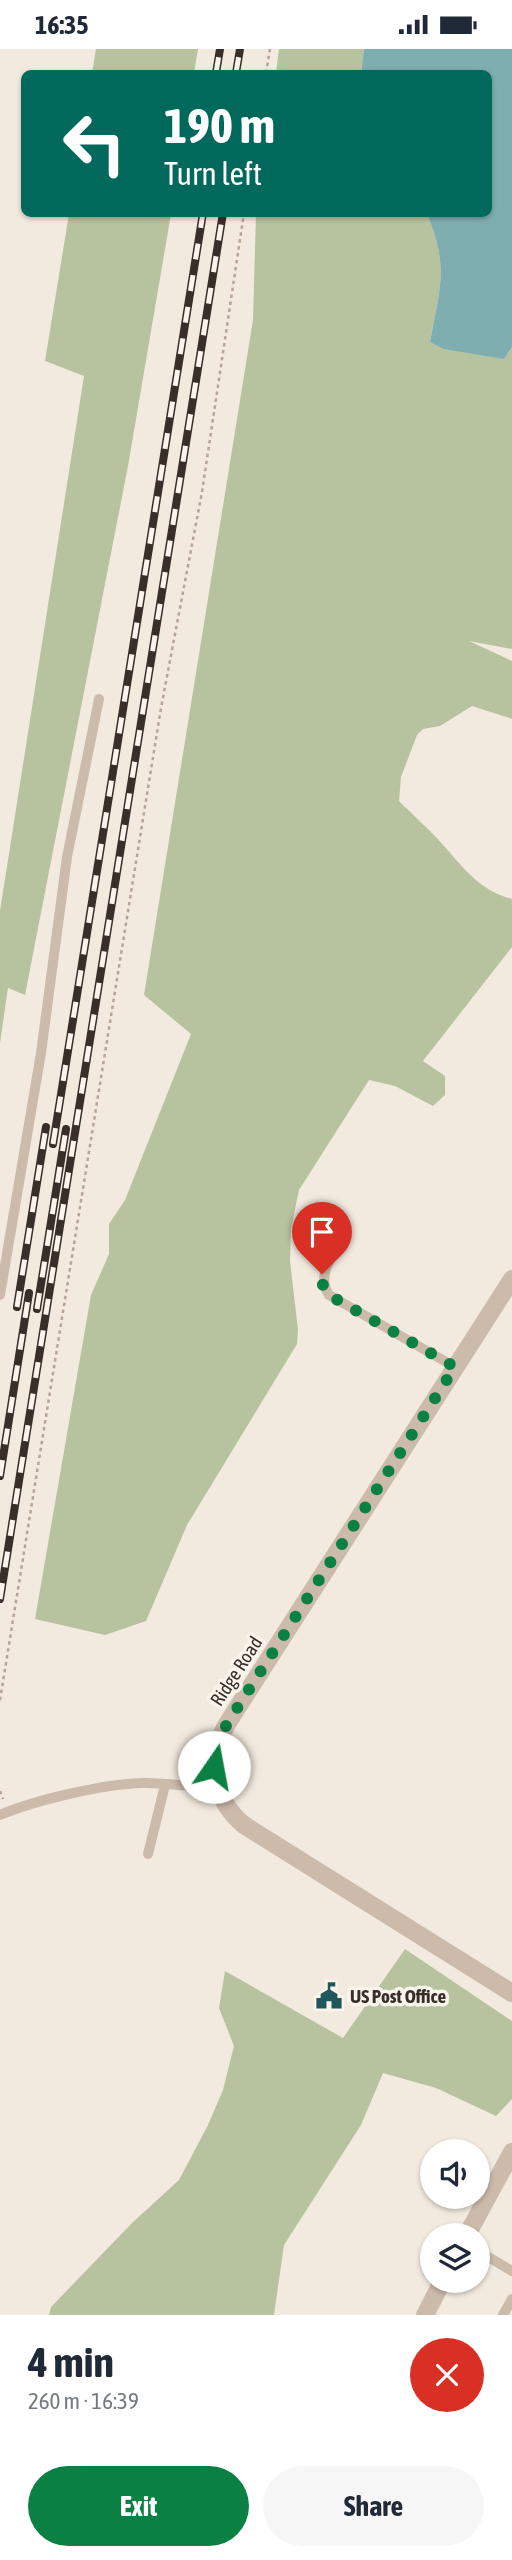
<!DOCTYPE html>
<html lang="en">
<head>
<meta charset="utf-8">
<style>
	:root { --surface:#fff; --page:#f6f6f7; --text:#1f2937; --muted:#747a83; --accent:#0b8043 }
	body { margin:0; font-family:"Asap Condensed",sans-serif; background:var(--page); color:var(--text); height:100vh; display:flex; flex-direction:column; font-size:26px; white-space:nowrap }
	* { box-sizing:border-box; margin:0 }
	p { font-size:23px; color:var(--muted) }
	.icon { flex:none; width:38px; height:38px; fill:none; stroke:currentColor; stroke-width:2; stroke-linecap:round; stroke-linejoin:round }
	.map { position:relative; height:2266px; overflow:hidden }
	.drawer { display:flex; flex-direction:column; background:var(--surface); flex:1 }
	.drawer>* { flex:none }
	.hud { position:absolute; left:21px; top:21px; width:471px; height:147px; border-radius:10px; box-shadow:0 2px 5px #0004; background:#00695c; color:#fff; overflow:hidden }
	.buttons { position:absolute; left:420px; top:2090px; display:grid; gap:14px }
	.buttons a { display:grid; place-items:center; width:70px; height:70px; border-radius:50%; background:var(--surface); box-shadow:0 2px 5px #0004; font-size:35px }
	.pin { position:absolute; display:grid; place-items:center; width:60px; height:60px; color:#fff; margin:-72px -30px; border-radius:50% 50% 50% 0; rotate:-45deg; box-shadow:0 0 7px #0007 }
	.pin .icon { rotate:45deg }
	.me { position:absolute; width:77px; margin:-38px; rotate:12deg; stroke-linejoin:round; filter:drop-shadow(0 0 5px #0008) }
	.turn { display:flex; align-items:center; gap:24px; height:147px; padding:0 28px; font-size:32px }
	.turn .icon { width:91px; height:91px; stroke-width:2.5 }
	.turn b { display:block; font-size:49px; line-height:60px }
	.round { display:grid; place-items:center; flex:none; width:74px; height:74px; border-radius:37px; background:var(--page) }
	.headline { display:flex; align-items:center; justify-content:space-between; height:119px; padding:0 28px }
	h1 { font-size:42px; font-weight:700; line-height:52px }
	.primary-button { display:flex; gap:14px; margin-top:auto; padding:14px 28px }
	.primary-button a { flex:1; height:80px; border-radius:42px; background:var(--accent); color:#fff; font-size:28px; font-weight:700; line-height:80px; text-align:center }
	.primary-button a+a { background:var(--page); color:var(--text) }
	.status { display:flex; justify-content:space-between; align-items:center; height:49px; padding:0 35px; background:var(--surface); direction:ltr }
	.status svg { height:19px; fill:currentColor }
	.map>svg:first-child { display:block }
	.green { fill:#b7c39f }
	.water { fill:#7eaeb0 }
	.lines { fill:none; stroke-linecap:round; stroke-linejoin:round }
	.path { stroke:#b8a495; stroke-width:2.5; stroke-dasharray:3.5 3.5; stroke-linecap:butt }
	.service { stroke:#ccbaab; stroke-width:10 }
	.tertiary { stroke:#ccbaab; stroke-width:18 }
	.rail-casing { stroke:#392f2a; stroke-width:8 }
	.rail { stroke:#faf4ec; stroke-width:5; stroke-dasharray:16; stroke-linecap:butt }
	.route { stroke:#0b8043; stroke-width:12; stroke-dasharray:0 21.6 }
	.labels { text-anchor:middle; stroke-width:7; stroke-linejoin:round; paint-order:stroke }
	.street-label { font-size:19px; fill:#392f2a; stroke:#faf4ec }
	.poi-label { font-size:19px; font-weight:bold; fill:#392f2a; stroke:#faf4ec; text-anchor:start }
</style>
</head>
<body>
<div class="status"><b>16:35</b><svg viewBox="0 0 49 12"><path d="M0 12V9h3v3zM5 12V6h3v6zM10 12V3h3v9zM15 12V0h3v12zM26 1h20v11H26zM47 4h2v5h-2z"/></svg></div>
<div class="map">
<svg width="512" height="2266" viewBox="0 0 512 2266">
	<rect width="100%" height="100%" fill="#f3eadf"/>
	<!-- green -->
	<path class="green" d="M96,0H198L194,24H92Z
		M279,0H364L361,24H276Z
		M69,165H171L128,417L25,946L8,939L0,994V862L84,327L45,312Z
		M256,165H427C449,216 440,240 430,293L504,310L512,298V600L469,592L512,612V670L472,657L440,677L423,680L417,686L401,728L399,752C414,767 431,782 445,798C465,821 481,842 512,850V898L423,1012L445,1027V1046L433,1057L395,1037L369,1031L299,1141L291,1180L290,1212L298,1281L297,1295L187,1476L146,1572L105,1586L35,1570L91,1246L109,1205V1175L125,1151L191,985L144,946L253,271Z
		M405,1900L512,1972V2050L496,2067L436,2039L383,2024L361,2076L284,2196L274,2266H49L51,2258L132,2174L179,2131L208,2076L223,2041L234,1997L219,1959L225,1922L343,1989Z"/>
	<!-- water -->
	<path class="water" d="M364,0H512V298L504,310L444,300L430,293C440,239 449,217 427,165L488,164V24H361Z"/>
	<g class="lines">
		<!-- path -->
		<path class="path" d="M266,24L270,0
			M0,1651L161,659L202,443L244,164
			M0,1742L3,1750"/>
		<!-- service -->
		<path class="service" d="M343,1189C332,1208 316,1225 329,1246L455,1318
			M0,1246L41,1004L67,808L99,650
			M0,1766C35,1751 104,1735 142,1734C168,1733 191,1740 217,1736
			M148,1805L165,1736
			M478,2202L512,2222
			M503,2266L512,2250"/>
		<!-- tertiary -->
		<path class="tertiary" d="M512,1230L227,1675C206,1710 213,1750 244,1776L512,1944
			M467,2186L512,2103
			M425,2266L443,2231"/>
		<!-- rail casing -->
		<g class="rail-casing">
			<path id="rail" d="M216,24L220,0
				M236,24L240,0
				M53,1095L203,164
				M17,1258L46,1078
				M37,1260L66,1080
				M0,1427L29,1244
				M0,1550L223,164"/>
		</g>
		<!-- rail -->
		<use href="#rail" class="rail"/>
	</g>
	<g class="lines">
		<!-- route -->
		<path class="route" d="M214,1718L217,1695L227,1675L455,1318L329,1246L323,1237L322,1225"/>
	</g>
	<!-- icons -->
	<defs>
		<g id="civic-bare" transform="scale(2.1)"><path d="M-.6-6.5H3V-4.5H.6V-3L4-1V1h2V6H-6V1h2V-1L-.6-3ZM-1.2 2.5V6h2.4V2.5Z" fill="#1f575b" stroke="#faf4ec" stroke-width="2.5" paint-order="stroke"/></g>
	</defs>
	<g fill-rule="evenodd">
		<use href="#civic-bare" x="329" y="1947"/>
	</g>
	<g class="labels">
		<!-- street labels -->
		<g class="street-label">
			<text transform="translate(236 1622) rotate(-57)" y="7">Ridge Road</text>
		</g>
		<!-- poi labels -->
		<g class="poi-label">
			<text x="350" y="1954">US Post Office</text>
		</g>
	</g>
</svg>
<div class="buttons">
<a><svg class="icon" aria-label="sound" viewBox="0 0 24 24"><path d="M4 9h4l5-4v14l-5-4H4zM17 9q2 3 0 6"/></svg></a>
<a><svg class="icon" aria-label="layers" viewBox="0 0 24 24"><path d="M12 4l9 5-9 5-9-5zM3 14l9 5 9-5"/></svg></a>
</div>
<div class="pin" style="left:322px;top:1225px;background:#d93025"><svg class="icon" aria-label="arrive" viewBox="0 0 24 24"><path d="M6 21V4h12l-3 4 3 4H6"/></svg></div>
<svg class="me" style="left:214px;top:1718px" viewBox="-20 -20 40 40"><circle r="19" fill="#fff"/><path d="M0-13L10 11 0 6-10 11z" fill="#0b8043"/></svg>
<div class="hud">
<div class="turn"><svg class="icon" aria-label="left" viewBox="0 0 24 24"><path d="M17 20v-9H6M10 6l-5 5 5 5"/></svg><div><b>190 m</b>Turn left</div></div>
</div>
</div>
<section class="drawer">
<div class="headline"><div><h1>4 min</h1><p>260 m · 16:39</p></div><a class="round" style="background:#d93025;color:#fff"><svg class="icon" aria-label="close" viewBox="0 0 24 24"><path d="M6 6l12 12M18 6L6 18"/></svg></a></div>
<div class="primary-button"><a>Exit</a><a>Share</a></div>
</section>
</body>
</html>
